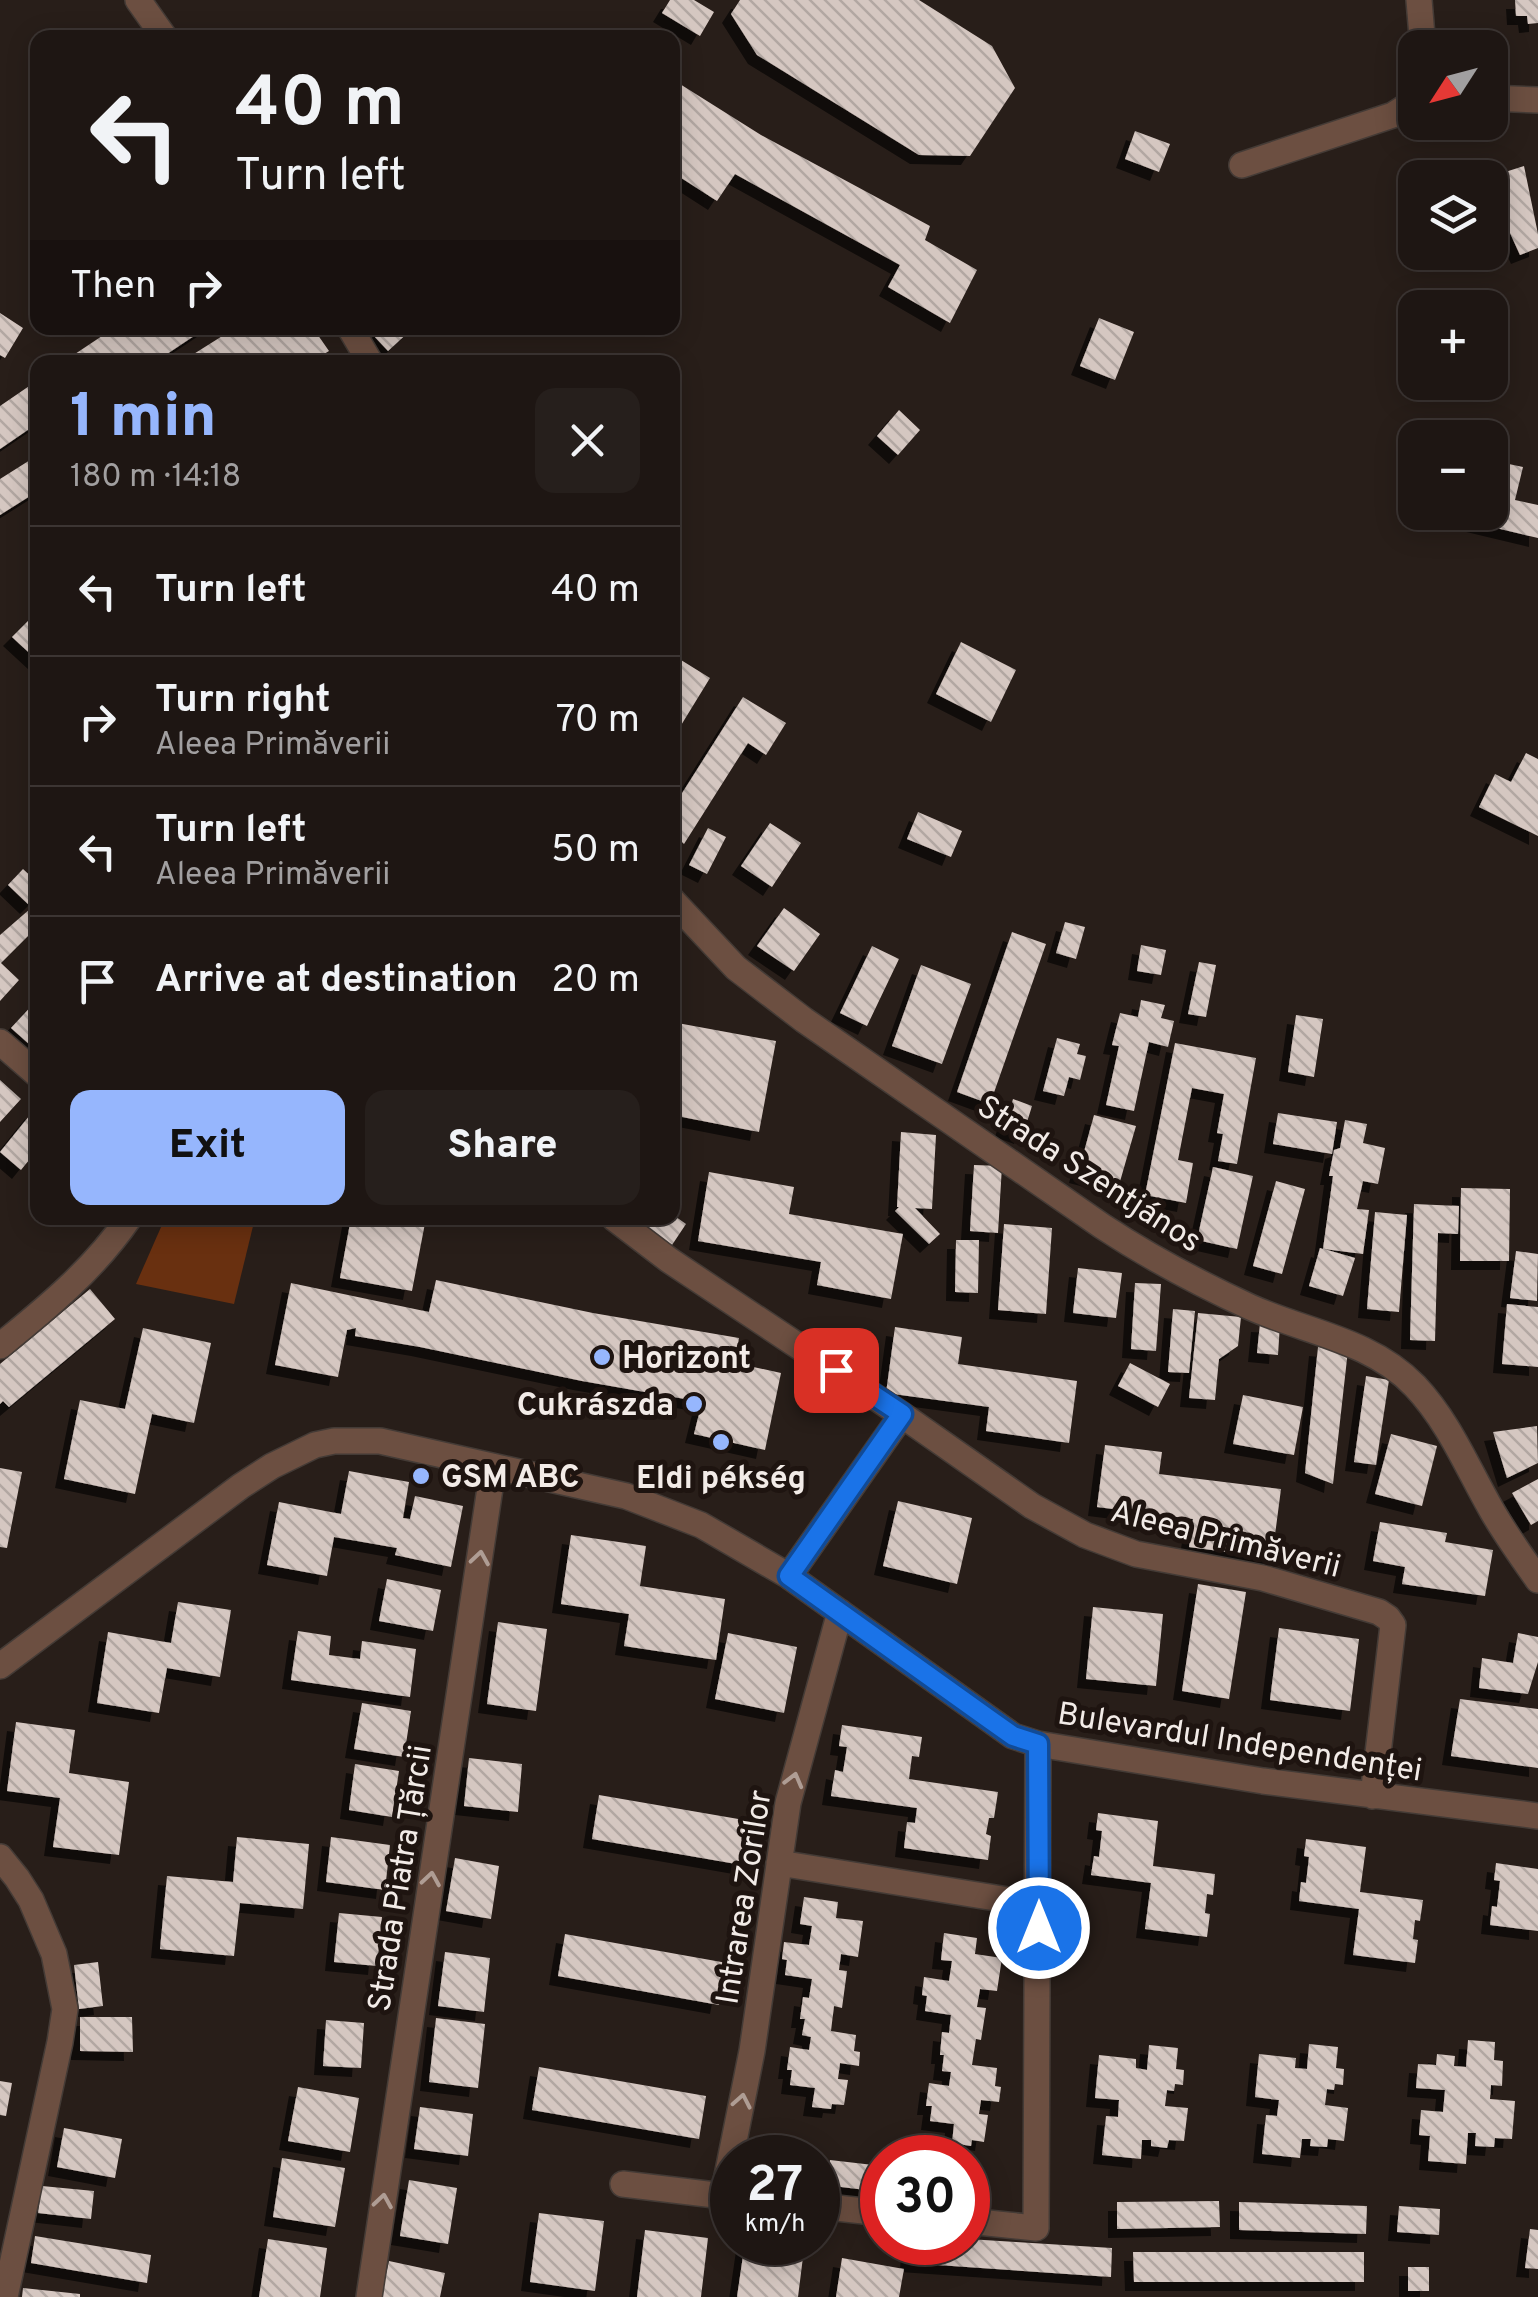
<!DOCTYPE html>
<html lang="en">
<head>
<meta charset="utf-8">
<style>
	:root { --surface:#1e1613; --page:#261f1c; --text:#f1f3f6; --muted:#a19fa0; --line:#3c3533; --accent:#96b6fd }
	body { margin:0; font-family:Overpass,sans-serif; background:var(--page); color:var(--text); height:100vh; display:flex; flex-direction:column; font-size:38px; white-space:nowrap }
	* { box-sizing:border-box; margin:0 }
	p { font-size:32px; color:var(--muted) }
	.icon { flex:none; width:55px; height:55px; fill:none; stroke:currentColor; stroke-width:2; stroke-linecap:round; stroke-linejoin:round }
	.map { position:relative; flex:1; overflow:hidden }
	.panel { position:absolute; left:30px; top:355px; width:650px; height:870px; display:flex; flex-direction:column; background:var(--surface); border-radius:20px; box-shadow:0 5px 25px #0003,0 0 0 2px var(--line) }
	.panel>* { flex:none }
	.guide { position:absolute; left:30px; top:30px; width:650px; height:305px; border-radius:20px; box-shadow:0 5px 25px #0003,0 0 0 2px var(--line); background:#1e1613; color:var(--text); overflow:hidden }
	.needle { width:65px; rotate:234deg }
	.tools { position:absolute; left:1398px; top:30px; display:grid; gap:20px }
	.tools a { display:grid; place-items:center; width:110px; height:110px; border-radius:20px; background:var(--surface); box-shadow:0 5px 25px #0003,0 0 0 2px var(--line); font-size:50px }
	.speed { position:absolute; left:710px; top:2135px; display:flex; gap:20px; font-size:50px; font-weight:700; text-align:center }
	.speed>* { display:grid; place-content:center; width:130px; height:130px; border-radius:50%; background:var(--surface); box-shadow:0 5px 25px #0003,0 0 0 2px var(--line); line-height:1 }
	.speed small { font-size:25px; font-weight:400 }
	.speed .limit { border:15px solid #d22; background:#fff; color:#111 }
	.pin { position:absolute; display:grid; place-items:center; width:85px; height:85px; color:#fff; margin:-42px; border-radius:20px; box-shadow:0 5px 15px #0006 }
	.me { position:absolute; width:110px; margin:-55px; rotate:0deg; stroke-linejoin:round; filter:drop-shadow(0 0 8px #0008) }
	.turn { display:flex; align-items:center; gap:35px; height:210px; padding:0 40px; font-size:45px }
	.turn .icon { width:130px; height:130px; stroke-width:2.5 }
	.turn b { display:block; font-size:70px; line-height:85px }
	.then { display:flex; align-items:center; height:95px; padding:0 40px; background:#0003; gap:20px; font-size:38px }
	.round { display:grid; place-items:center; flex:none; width:105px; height:105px; border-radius:20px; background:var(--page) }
	.summary { display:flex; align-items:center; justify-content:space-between; height:170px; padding:0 40px }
	h1 { font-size:60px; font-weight:800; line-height:75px; color:var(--accent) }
	.cta { display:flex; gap:20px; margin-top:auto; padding:20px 40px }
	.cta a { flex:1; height:115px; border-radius:20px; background:var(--accent); color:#111; font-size:40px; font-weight:800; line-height:115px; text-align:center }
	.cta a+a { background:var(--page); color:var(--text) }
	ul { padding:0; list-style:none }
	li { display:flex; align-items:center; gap:30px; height:130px; padding:0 40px; border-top:2px solid var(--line) }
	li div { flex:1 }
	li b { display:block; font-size:38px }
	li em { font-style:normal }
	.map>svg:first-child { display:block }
	.garden { fill:#693010 }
	.building { fill:url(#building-back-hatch); filter:url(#shadow) }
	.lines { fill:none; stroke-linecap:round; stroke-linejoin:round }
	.street-casing { stroke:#443b36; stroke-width:28 }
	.street { stroke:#6c4f41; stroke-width:25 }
	.oneway { stroke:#af9d94 }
	.route-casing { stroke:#114b97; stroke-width:25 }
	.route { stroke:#1a73e8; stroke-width:18 }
	.poi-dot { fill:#96b6fd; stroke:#1e1410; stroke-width:4 }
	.labels { text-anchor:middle; stroke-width:10; stroke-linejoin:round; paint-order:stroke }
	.street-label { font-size:32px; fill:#f2ebe7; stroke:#1e1410 }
	.poi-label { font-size:32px; font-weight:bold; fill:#f2ebe7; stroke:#1e1410; text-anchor:start }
</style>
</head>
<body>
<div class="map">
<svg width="1538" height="2297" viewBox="0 0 1538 2297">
	<defs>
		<pattern id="building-back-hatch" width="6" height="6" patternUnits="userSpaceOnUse" patternTransform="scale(2.5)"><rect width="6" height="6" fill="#d5c7c1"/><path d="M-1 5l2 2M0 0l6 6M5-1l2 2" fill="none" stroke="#b2a7a2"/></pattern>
		<filter id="shadow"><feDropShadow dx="-9" dy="9" stdDeviation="0" flood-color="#0009"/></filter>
	</defs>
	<rect width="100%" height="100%" fill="#281e19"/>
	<!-- garden -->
	<path class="garden" d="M165,1218H255L234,1304L136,1284Z"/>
	<!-- building -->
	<path class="building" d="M670,0H694L714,12L700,36L662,13Z
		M740,0H919L992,46L1015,88L970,156L919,155L757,55L731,14Z
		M1515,0H1538V23L1528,24L1527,16H1516Z
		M672,79L761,135L930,226L925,240L977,270L950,323L888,287L900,265L735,174L717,201L672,172Z
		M1135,131L1170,144L1159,172L1125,159Z
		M1524,166L1538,234V248L1520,255L1490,189L1502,173Z
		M0,313L23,328L5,358L0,355Z
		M1099,318L1134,332L1115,380L1080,366Z
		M114,328H206L155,362H63Z
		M235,328H313L329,351L311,362H181Z
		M382,328H413L388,351L374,336Z
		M38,380V423L0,449V406Z
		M899,410L920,430L898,455L877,436Z
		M38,455V491L0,515V479Z
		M1490,460L1523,467L1515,500L1538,505V538L1471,522L1473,512H1490Z
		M38,611V661L12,637Z
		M961,642L1016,670L991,722L936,694Z
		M681,660L710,678L672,740V674Z
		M743,697L786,723L766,755L748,743L684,844L672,832V809Z
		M1526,753L1538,759V836L1479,807L1495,774L1511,782Z
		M918,812L962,831L951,857L907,839Z
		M770,823L801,843L772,887L741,866Z
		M708,828L726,837L707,874L689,865Z
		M23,869L38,883V896L29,905L8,885Z
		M38,902V926L1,963L19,980L0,1001V935Z
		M784,908L820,934L794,971L757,946Z
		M1065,922L1085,927L1076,959L1056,953Z
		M1012,932L1046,944L990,1104L957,1092Z
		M1141,945L1166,950L1161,975L1137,971Z
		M872,946L899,959L867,1026L840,1013Z
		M1199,962L1216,965L1206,1017L1188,1014Z
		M921,965L971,984L942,1064L892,1046Z
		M38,999V1052L11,1028Z
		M1141,1000L1165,1005L1161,1018L1174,1021L1168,1047L1149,1042L1134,1111L1106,1105L1119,1046L1112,1045L1120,1013L1138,1017Z
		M1296,1015L1323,1019L1314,1077L1288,1072Z
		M672,1022L776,1041L759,1132L672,1115Z
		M1057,1038L1080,1044L1077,1054L1086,1056L1080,1080L1069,1077L1064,1096L1043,1091Z
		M1175,1043L1256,1058L1237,1164L1218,1161L1223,1134L1217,1133L1224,1094L1192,1088L1178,1160L1193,1163L1186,1203L1145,1195Z
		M0,1080L21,1099L0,1122Z
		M1013,1099L1032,1106L1023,1135L1004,1128Z
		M34,1110L38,1113V1149L21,1170L0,1152Z
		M1278,1113L1337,1122L1332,1154L1273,1144Z
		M1094,1115L1136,1126L1119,1185L1078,1174Z
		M1345,1120L1367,1124L1363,1143L1385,1148L1378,1184L1363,1181L1357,1209L1369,1210L1363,1254L1324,1249L1355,1258L1343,1296L1309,1286L1320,1248L1323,1249L1333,1176H1329L1334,1150L1340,1148Z
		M901,1132L936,1135L932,1209L915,1208L940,1234L929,1244L895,1211L899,1207H897Z
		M974,1165L1002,1166L998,1233L970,1231Z
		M1213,1167L1253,1176L1237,1249L1197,1240Z
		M709,1172L794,1187L789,1214L903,1234L891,1299L817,1285L821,1262L698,1241Z
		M1276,1181L1305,1189L1282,1274L1253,1266Z
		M1461,1188L1510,1189L1509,1261H1460Z
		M1414,1204L1459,1206L1458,1234L1438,1233L1435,1341L1410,1340Z
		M1375,1212L1407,1215L1399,1312L1367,1309Z
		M672,1214L686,1224L672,1245L634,1218H672Z
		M351,1218H426L412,1291L340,1278Z
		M1004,1224L1052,1228L1046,1314L998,1310Z
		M956,1240H979L978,1293L955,1292Z
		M1516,1251L1538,1254L1537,1301L1510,1298Z
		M1078,1268L1122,1273L1116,1318L1073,1313Z
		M436,1280L593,1313L739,1338L735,1363L781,1373L765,1450L694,1434L702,1402L582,1381L420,1347L355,1336L356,1328L347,1330L338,1377L275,1365L291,1283L429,1312Z
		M1135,1283L1161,1284L1156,1351L1131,1349Z
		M90,1289L115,1319L9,1407L3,1401L0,1404V1364Z
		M1507,1304L1538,1307V1367L1502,1364Z
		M1173,1309L1195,1311L1189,1373L1168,1372Z
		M1198,1313L1241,1317L1238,1346L1219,1359L1215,1400L1189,1398Z
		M1260,1323L1280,1324L1278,1355L1257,1353Z
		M895,1327L962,1337L958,1364L1077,1381L1069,1443L986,1431L989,1407L886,1393Z
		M143,1328L211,1343L194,1423L152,1414L135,1494L64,1479L80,1400L125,1409Z
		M1318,1347L1348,1350L1333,1484L1305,1473Z
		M1130,1363L1170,1384L1158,1407L1118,1386Z
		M1366,1376L1389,1380L1376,1465L1354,1462Z
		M1243,1395L1303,1407L1294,1455L1233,1444Z
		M1537,1426L1538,1463L1507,1478L1493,1432Z
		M1391,1434L1437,1446L1422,1506L1375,1494Z
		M1105,1445L1162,1452L1159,1474L1281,1489L1272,1558L1189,1547L1193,1519L1097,1507Z
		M0,1468L22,1472L7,1548L0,1547Z
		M349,1471L409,1482L403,1518L410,1519L415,1496L463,1506L451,1567L395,1555L397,1548L334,1537L327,1576L267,1565L279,1502L341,1514Z
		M1538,1479V1521L1531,1525L1512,1493Z
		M898,1501L972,1518L957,1584L883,1566Z
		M1380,1522L1447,1533L1445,1542L1493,1550L1485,1596L1402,1584L1405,1567L1373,1561Z
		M571,1535L646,1546L640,1586L725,1599L716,1660L624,1646L629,1614L561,1604Z
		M387,1579L441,1590L433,1631L379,1621Z
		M1198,1584L1246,1592L1229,1699L1182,1691Z
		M178,1602L231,1610L220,1677L167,1668L159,1713L97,1703L108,1632L171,1643Z
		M1093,1607L1163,1614L1156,1686L1086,1679Z
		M498,1622L547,1629L536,1711L487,1704Z
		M1279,1628L1359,1639L1350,1711L1270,1700Z
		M298,1631L331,1636L329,1655L360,1659L362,1641L416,1649L410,1697L291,1680Z
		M728,1633L797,1647L784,1713L715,1699Z
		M1518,1633L1538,1637V1662L1528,1694L1479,1688L1482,1658L1513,1663Z
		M1460,1699L1538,1709V1768L1451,1756Z
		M362,1703L411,1711L404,1757L354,1749Z
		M16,1722L75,1730L69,1773L129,1782L119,1855L53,1847L60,1798L7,1791Z
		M842,1725L922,1737L919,1757L912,1756L909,1779L998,1792L994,1818H989L986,1834L991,1836L988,1860L904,1848L907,1822L915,1823L917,1808L831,1796L835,1770L843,1772L847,1747L839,1746Z
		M469,1758L522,1764L518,1812L464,1806Z
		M355,1764L399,1771L392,1817L349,1810Z
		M599,1795L750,1821L742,1865L592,1839Z
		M1098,1813L1158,1821L1153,1866L1215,1874L1213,1895L1207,1894L1205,1913L1210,1914L1207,1937L1145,1929L1151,1883L1091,1875L1094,1856L1099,1857L1102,1831L1096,1830Z
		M237,1837L309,1844L303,1909L240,1903L234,1956L160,1949L167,1876L233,1882Z
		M331,1837L390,1845L385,1890L326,1882Z
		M1306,1839L1366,1847L1360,1892L1423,1900L1420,1921L1415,1920L1413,1939L1418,1940L1415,1963L1353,1955L1359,1909L1299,1901L1301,1882L1306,1883L1309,1857L1304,1856Z
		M455,1858L499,1866L491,1919L446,1911Z
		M1496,1863L1538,1869V1931L1490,1925L1492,1906L1497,1907L1500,1881L1494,1880Z
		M804,1897L838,1902L836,1918L863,1921L858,1957L841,1954L839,1970L847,1971L842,2008L834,2006L831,2031L856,2035L854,2051L860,2052L859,2066L840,2063L838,2079L848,2080L844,2105L832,2104L831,2109L812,2107L815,2088L790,2085L792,2070H787L790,2047L809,2050L811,2037L802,2035L805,2019H800L803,1997L809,1998L812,1979L785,1975L787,1960L782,1959L784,1942L809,1945L812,1926L800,1924Z
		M339,1913L382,1917L377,1966L334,1962Z
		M944,1933L977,1938L975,1954L1002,1958L997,1991L980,1989L977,2007L986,2008L981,2040L976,2039L972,2065L997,2068L995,2086L1001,2087L999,2102L981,2100L979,2114L988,2115L984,2142L972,2140L971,2146L952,2143L954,2124L930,2121L932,2106H926L929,2083L949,2086L951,2072L942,2071L944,2055H940L942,2032L949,2033L951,2015L925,2011L927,1996L922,1995L924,1977L949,1981L952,1961L941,1960Z
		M565,1934L727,1963L719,2005L558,1976Z
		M445,1952L490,1958L484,2012L438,2006Z
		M98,1962L103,2006L79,2009L74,1965Z
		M80,2017H132L133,2052L80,2051Z
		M436,2018L485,2024L478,2088L429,2082Z
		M326,2020L364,2023L361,2068L323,2066Z
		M1468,2040L1495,2042L1494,2060L1503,2061L1502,2086L1491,2085L1490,2099L1515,2101L1512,2139L1495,2138L1494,2147L1475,2146L1476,2133H1468L1466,2164L1428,2161L1430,2136L1419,2135L1421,2110L1443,2112L1445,2090L1416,2088L1418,2064L1436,2065L1437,2054L1455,2056L1454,2066L1466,2067Z
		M1309,2044L1338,2047L1336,2068L1344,2069L1343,2085L1335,2084L1334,2090L1327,2089L1325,2105L1348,2108L1344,2141L1328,2139L1327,2147L1310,2146L1311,2139H1302L1300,2158L1262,2154L1266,2115L1277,2116L1279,2100L1255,2097L1259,2054L1296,2058L1295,2068L1307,2069Z
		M1149,2045L1178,2048L1176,2069L1184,2070L1183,2085L1175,2084L1174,2091L1167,2090L1165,2106L1188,2108L1184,2141L1169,2140L1167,2148L1151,2146V2140H1142L1141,2159L1102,2155L1106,2116L1118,2117L1119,2100L1095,2098L1099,2055L1136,2059V2068L1147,2070Z
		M539,2067L706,2096L699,2139L532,2110Z
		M0,2081L12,2083L6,2116L0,2115Z
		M298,2087L359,2098L350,2152L288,2141Z
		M420,2107L473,2114L468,2156L414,2149Z
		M64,2128L122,2139L115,2178L57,2167Z
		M282,2158L345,2168L335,2227L273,2217Z
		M830,2160L882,2166V2192L825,2185Z
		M409,2180L457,2188L448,2244L400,2236Z
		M42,2186L94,2191L91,2219L38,2213Z
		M1219,2201L1220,2227L1117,2229V2202Z
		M1239,2202L1367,2206L1366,2234L1239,2230Z
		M1399,2206L1440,2209L1439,2235L1397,2232Z
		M539,2213L604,2221L595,2291L530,2282Z
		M1530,2229L1538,2230V2269L1525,2268Z
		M645,2230L708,2238L701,2297H637Z
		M35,2236L151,2255L147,2283L31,2263Z
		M268,2239L327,2248L320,2297H259Z
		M968,2239L1112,2248L1111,2277L909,2263L910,2242H968Z
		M745,2242L804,2249L798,2297H737Z
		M1133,2252H1364V2282H1134Z
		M842,2258L904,2269L899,2297H836Z
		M389,2261L445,2273L440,2297H381Z
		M1408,2267H1429V2291H1408Z
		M23,2288L80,2294V2297H22Z"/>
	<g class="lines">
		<!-- street casing -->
		<g class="street-casing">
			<path id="street" d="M138,0L165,38
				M1419,0L1423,48
				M1490,98L1538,100
				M1242,165L1393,115L1415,101
				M350,328L370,362
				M672,900L736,968L804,1020L1102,1226C1149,1257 1198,1283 1250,1307C1305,1332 1371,1340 1415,1386C1449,1422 1467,1467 1491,1509C1505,1534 1522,1557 1538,1580
				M0,1042L38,1075
				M614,1218L669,1260L902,1415L789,1576
				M0,1346C48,1307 94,1269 129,1218
				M902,1415L1032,1506L1085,1535L1136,1554L1263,1578L1379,1612L1388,1618L1393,1625L1373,1796
				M0,1666L241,1486L272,1466L315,1445L334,1441H380L626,1496L701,1525L789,1576L1013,1736L1038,1744L1263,1781L1538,1816
				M0,1857L17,1878L31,1900L54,1954L65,2009L60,2042L5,2297
				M779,1863L1039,1905
				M623,2184L732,2197
				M723,2196L752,2051L788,1803L840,1612
				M818,2206L882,2213
				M968,2221L1036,2228L1038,1744
				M369,2297L493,1468"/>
		</g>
		<!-- street -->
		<use href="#street" class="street"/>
	</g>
	<!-- one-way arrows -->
	<defs><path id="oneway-chevron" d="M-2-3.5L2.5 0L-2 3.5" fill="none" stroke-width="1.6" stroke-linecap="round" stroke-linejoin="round" transform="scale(2.5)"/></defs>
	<g class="oneway">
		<use href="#oneway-chevron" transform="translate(480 1558) rotate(-81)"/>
		<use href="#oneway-chevron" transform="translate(794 1780) rotate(-75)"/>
		<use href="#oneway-chevron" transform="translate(431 1879) rotate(-81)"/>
		<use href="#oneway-chevron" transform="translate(742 2101) rotate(-79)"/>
		<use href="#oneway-chevron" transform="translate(383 2201) rotate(-81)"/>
	</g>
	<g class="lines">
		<!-- route casing -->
		<g class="route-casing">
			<path id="route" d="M836,1370L902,1414L789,1576L989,1719L1013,1736L1038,1744L1039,1928"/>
		</g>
		<!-- route -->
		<use href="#route" class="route"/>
	</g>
	<!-- markers -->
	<g class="poi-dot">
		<circle cx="602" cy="1357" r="10"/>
		<circle cx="694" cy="1404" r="10"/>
		<circle cx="721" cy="1442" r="10"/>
		<circle cx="421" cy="1476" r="10"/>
	</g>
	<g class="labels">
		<!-- street labels -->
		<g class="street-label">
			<text transform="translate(1090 1173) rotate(33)" y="11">Strada Szentjános</text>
			<text transform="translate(1226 1538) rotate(14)" y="11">Aleea Primăverii</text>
			<text transform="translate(1240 1741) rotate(9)" y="11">Bulevardul Independenței</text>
			<text transform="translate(399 1878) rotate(-81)" y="11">Strada Piatra Țărcii</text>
			<text transform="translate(743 1897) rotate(-81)" y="11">Intrarea Zorilor</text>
		</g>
		<!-- poi labels -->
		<g class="poi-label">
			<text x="622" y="1368">Horizont</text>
			<text x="674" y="1415" text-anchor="end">Cukrászda</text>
			<text x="441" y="1487">GSM ABC</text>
			<text x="721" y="1488" text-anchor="middle">Eldi pékség</text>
		</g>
	</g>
</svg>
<div class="tools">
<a><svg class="needle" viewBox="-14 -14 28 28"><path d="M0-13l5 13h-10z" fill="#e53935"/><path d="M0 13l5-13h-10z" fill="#a19fa0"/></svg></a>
<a><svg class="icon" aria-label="layers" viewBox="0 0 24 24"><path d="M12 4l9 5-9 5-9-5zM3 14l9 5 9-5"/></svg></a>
<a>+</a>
<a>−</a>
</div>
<div class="speed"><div>27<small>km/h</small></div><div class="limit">30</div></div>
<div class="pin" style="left:836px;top:1370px;background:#d93025"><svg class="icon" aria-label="arrive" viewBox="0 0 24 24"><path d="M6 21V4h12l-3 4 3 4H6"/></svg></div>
<svg class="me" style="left:1039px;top:1928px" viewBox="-20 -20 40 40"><circle r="17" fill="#1a73e8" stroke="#fff" stroke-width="3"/><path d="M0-11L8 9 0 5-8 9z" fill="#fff"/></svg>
<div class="guide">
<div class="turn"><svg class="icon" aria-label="left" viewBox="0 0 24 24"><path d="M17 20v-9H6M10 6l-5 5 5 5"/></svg><div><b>40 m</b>Turn left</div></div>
<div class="then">Then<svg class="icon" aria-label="right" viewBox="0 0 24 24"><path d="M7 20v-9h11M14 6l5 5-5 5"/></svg></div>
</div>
<section class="panel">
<div class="summary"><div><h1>1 min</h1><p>180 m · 14:18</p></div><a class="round"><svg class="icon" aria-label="close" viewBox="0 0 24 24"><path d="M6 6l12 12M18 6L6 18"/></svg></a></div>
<ul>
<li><svg class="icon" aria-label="left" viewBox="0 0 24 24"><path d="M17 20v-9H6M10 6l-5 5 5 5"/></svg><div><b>Turn left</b></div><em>40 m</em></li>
<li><svg class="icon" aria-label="right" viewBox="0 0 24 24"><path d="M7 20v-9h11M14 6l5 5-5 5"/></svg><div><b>Turn right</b><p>Aleea Primăverii</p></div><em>70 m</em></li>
<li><svg class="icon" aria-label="left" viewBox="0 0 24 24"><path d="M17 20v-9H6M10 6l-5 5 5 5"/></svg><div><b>Turn left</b><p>Aleea Primăverii</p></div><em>50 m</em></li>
<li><svg class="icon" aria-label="arrive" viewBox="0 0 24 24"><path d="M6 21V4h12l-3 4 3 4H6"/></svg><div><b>Arrive at destination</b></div><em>20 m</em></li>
</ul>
<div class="cta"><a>Exit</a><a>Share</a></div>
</section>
</div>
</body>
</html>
